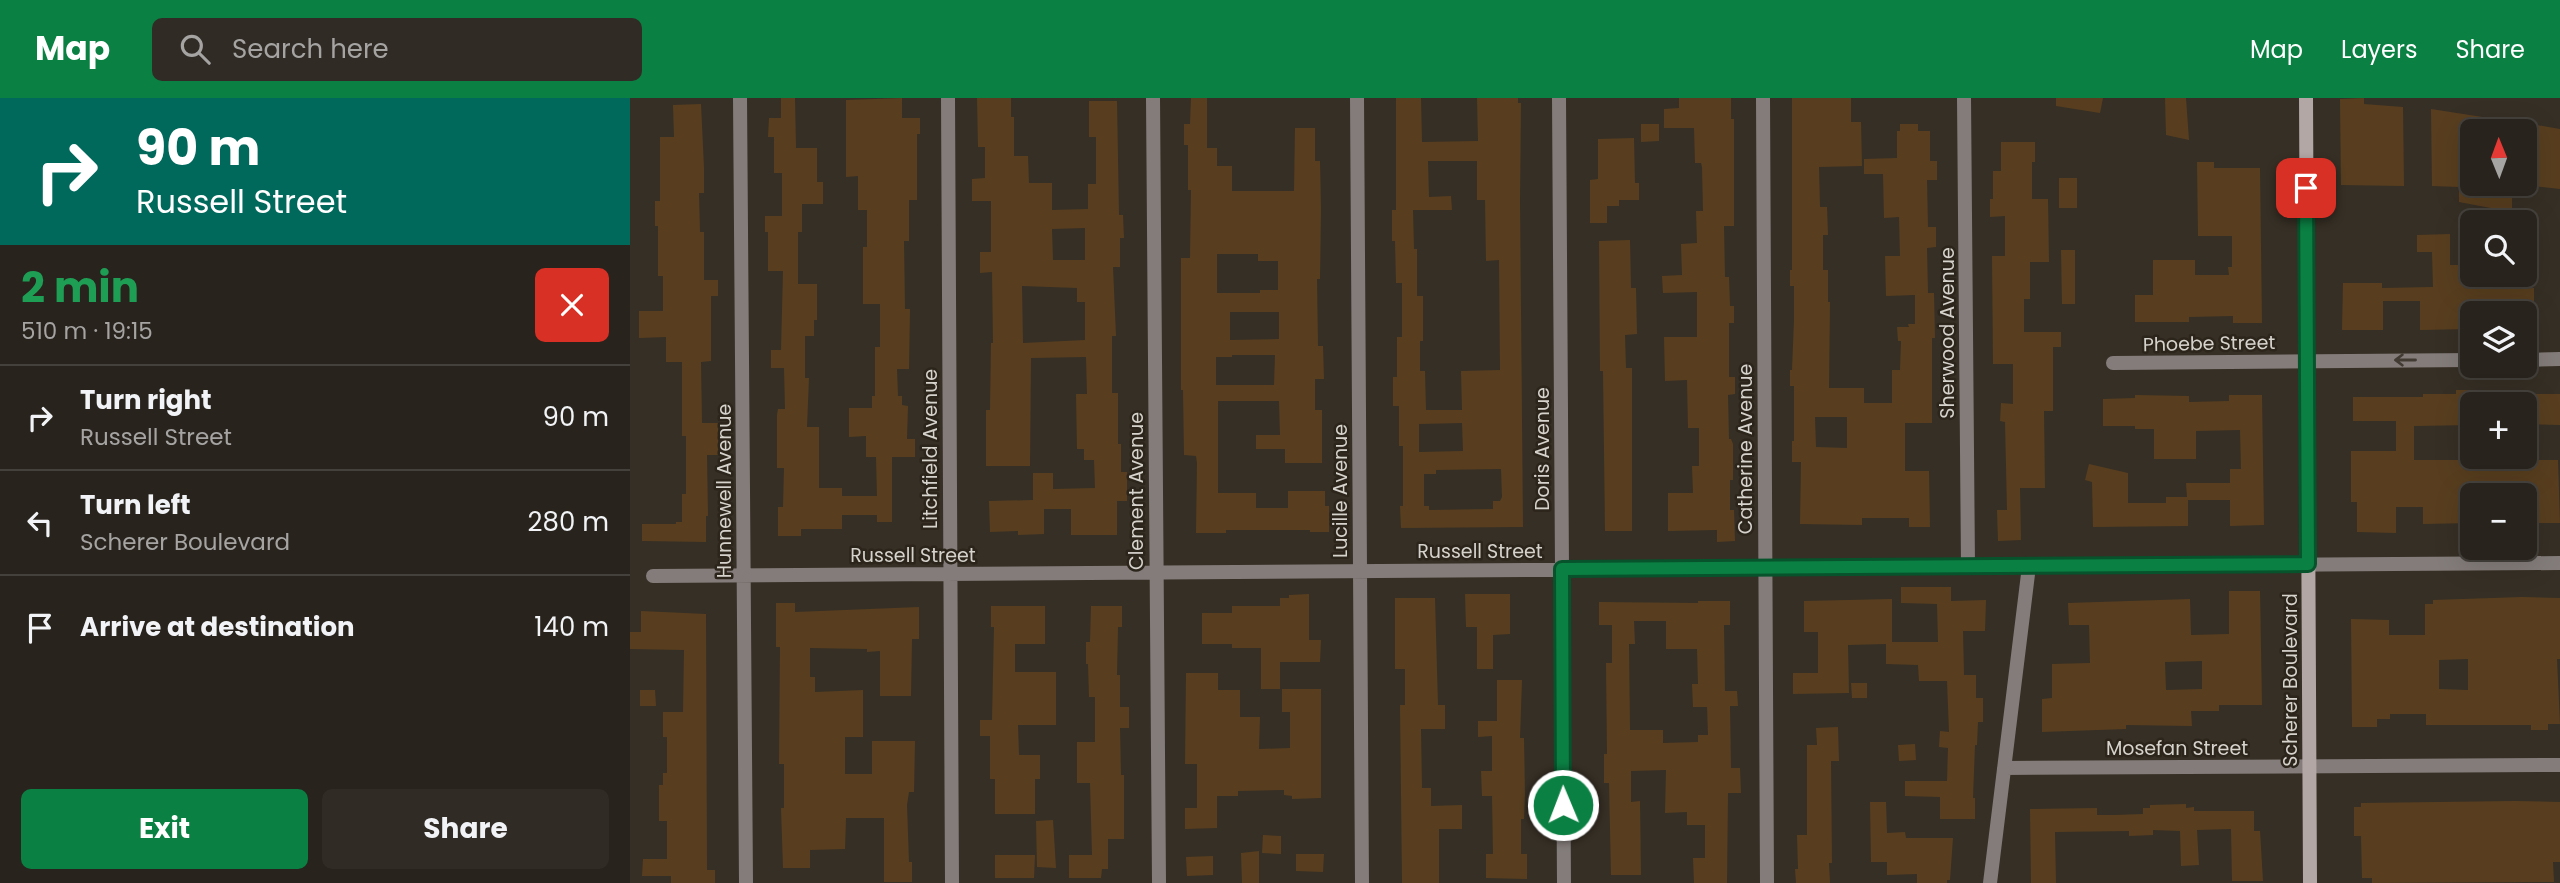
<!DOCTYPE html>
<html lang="en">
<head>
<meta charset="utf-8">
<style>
	:root { --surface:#28231c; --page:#302b25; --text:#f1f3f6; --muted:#a5a4a3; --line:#44403b; --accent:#0b8043 }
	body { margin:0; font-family:Poppins,sans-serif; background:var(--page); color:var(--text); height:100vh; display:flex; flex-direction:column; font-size:26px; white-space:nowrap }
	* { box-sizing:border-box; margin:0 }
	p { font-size:23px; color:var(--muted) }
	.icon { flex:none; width:38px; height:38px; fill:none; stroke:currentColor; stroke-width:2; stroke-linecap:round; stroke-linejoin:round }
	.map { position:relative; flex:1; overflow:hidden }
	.sheet { display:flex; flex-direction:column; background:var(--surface); width:630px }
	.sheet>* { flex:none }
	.hud { background:#00695c; color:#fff; overflow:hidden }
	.needle { width:46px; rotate:359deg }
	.tools { position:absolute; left:1830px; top:21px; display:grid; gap:14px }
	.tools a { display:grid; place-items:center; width:77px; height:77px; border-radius:10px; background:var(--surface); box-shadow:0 7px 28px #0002,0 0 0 2px var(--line); font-size:35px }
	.pin { position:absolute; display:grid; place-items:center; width:60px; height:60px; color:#fff; margin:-30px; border-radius:14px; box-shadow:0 4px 10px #0006 }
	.me { position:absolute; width:77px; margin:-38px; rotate:359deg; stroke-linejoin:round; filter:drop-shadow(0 0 5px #0008) }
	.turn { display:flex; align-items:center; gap:24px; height:147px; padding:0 21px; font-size:32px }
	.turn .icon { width:91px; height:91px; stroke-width:2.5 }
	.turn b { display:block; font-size:49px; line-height:60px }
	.round { display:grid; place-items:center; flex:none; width:74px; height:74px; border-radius:10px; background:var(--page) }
	.summary { display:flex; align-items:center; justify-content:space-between; height:119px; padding:0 21px }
	h1 { font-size:42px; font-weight:700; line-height:52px; color:#1e9e55 }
	.cta { display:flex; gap:14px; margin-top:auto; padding:14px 21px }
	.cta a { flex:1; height:80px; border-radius:10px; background:var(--accent); color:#fff; font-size:28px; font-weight:700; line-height:80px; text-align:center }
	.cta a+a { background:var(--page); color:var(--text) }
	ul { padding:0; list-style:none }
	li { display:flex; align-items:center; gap:21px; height:105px; padding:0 21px; border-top:2px solid var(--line) }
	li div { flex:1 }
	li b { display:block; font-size:26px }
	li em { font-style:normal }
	header { display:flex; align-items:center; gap:42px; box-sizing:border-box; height:98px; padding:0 35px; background:var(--accent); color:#fff }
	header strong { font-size:33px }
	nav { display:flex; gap:38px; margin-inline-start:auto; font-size:24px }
	.search { width:490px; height:63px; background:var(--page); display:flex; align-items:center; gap:18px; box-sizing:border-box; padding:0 24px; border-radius:10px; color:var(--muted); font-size:26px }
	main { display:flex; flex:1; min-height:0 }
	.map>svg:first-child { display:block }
	.building { fill:#583e1f; fill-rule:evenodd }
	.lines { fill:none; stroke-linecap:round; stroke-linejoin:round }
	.street { stroke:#837c7a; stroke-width:14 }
	.secondary { stroke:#b2a7a4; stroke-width:14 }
	.oneway { stroke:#423b33 }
	.route-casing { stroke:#07532c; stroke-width:18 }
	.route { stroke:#0b8043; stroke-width:12 }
	.labels { text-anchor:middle; stroke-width:5; stroke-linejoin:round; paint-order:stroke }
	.street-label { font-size:19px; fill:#d6d2cc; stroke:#2c251b }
</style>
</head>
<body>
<header>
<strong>Map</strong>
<div class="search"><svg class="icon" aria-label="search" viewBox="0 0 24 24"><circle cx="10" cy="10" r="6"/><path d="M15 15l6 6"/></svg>Search here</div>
<nav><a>Map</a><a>Layers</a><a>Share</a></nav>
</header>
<main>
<section class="sheet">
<div class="hud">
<div class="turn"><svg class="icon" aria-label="right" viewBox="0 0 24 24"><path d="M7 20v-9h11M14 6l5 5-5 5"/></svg><div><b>90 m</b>Russell Street</div></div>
</div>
<div class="summary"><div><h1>2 min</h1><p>510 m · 19:15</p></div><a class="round" style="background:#d93025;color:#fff"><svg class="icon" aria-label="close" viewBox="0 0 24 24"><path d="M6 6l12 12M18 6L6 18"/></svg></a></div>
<ul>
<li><svg class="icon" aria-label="right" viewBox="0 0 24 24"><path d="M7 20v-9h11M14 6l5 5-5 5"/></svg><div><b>Turn right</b><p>Russell Street</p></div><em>90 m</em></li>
<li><svg class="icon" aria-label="left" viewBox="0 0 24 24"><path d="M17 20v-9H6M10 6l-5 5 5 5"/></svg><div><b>Turn left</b><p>Scherer Boulevard</p></div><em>280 m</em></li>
<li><svg class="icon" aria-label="arrive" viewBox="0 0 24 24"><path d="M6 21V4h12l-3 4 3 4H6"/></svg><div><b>Arrive at destination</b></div><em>140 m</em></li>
</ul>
<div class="cta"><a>Exit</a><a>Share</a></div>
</section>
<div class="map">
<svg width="1930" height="785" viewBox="0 0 1930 785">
	<rect width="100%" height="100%" fill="#362f25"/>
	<!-- building -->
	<path class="building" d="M151,0H165L166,50H187V84H193V106H172V134H168V186H187V222H184V238H175V280H179L177,329H189V390H212V398H247L246,359H236V338L219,339V310H242V298H245V249H250V206H233V149H237V112H228V78L216,79V2L272,0V20H290V36H287V102H279V143H274L275,211H280L279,271H267L268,298H272V307L278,308L277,341H285V359H262V424H247V417H212V431H171V438H148V409H153L154,370H147V317L148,311H155L154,270H141V252H151L153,173H138V134H135V118H152V75H144V39H138L139,20H151Z
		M347,0H381V19H384V58H398L399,85H422V112L458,111V86H466V39H459V3H487L489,117H493L494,140H490V169H483L486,238H482V295H488V346H491V374H497V403H487V437H441V411H414V436L388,437V433L360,434L359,403L403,402V375H423V391L465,390L464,362H454V351H447L446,296H457L456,259L401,260L400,368H356V312H360L361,245H363L362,174L350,175V154H361V103H342V81L355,80V49H348ZM455,130V162H423L422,131ZM392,188L447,190V204H455V242L393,245Z
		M561,0H577V50H587V68H602V93H664L665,30H685V63H690L691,111L690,181H687L688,248H693L694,281H685V312H692V365H655V351H626V337H650L649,303H588V395H626V410H658V393H695V408H699V434H680V432H596V435H566L567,365L566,358L554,357L553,292H551V160H560L561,92H558V47H554V26H560ZM587,156H628V163H648V192H630V195H587ZM600,214H649V241L600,242ZM602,257H645L644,287H586V259H602Z
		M766,0H791L792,44L848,43L847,0H888V5H891L890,102L893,429L771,430L770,408H773V348H769V308H763V279H767V239H772V185H766L765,143H762V112H766ZM798,63H847V102H855L856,163L869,162L870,272L831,273L832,312H796L795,273H790V243H793V198H787V151H784L783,112H822L821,98L799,99ZM832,325L833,353L789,354V326ZM871,371L872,399L870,403H863V411L799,412V408H794V376H806V372Z
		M1049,0H1101V21H1104V128H1094L1095,179H1099L1100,208H1104V225H1099V279H1105V296L1098,297L1099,341H1101L1103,346V382H1100V412H1104L1105,443L1087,444V432L1038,433V395H1063L1062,368H1069V330H1058L1057,282L1035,283L1034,239H1067V194L1033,195L1032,178L1052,177L1051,146L1067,145L1066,113H1073L1072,69L1071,65H1065L1064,30H1034V11L1049,10Z
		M1162,0H1221V24H1231L1232,68L1189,69L1190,109H1197L1198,137H1193V172H1198V204H1200L1199,290H1234V305H1262V272H1270L1271,243H1268L1267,229H1279L1278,226H1285V197L1256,198L1255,158H1270L1269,119L1254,120L1253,76H1234V61L1267,60V33H1270V26H1288V33H1300V63H1307V82H1297L1298,129H1306V149L1297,150L1298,195H1304L1305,240H1302V325H1275V373H1299L1300,429H1279V420H1232V427L1170,426L1171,364H1162V343H1164V288H1160V272H1162L1164,222V188H1160V172H1162ZM1185,319H1217V350L1186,349Z
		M1426,0H1473L1470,15L1426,8Z
		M1535,0H1556L1559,42L1536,37Z
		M1734,0V6L1773,9L1774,88L1711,87L1710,1Z
		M71,6L74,70V95H69L70,134H74V182H88V198H81V263L71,264L72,325H88V357H77L78,418H76V444L12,443V426H46V424H52V396H56V338H52V264H36V239L9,240V213H33V178H28V128H25V103H30V39H44L43,7Z
		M1801,11L1891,25V33H1843V86H1882V114L1829,104V89L1802,88Z
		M1895,25L1930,31V91L1895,87Z
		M1011,26H1029V43L1011,44Z
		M1004,40L1005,85H1009V102H989V108H977V125H960V82L968,81V41Z
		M1371,44H1405V64H1402V101H1418L1419,164H1400V201H1394V234H1431V249H1423V313H1414L1415,390H1390L1391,442L1368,443L1367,412H1377L1375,324L1370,323L1371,305L1383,306V266H1363L1362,158H1375V118L1360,119V101H1363V73H1371Z
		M1567,64H1584V70H1630L1632,225H1603V218L1559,219V224H1505V197H1523V162H1565V177H1599L1598,169H1602V138H1568Z
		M1429,80H1447V110H1429Z
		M1820,136V167H1843V177H1849V185H1872V190H1904V215H1839L1840,231L1790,232V203H1753V232H1712L1713,185H1752V190L1803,189L1802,154H1787V137Z
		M1000,142L1001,190H1006L1007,236L995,237L996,270H1002V433H975L973,273H970L969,143Z
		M1431,152H1445V206H1432Z
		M1826,292H1847V306H1843V327L1784,328V362H1928L1930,425H1895V397H1843V425L1793,426V409H1766V435L1727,434V404H1721V353H1766V323H1723V299H1793V296H1826Z
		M1895,296H1930V327L1895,326Z
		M1505,297L1559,298V304L1599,303V297H1632L1634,427L1600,428V402H1558V428L1463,429L1462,384L1455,382L1459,366L1498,375V405H1536V399H1557L1556,385H1600V371H1611L1610,332L1566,333V361H1524V331H1505V328H1473V301L1505,300Z
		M1271,489H1321V503L1356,502L1355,533H1333L1334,577H1346V600H1353V624H1348L1347,647H1345L1343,700H1345V721H1310V699L1275,698V683H1317L1318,650L1309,649L1310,633L1319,634L1317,583H1289L1288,567L1256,566V546L1218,547L1219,595L1163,596V575H1188V534H1174V503L1262,501V544H1308L1307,506L1271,505Z
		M1599,493H1630L1632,607H1589V613H1561L1562,628L1496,627V631L1412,634V601L1422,600V566L1460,565L1459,527H1439L1438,505L1560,501L1561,537L1599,536ZM1572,563V591L1536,592L1535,564Z
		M679,496V542H691L690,564H650V591H631V550H602V546H572V515H602V508H650V500H659V497Z
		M835,496H880V536L863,537V571H847V529H836Z
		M1892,499L1930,500V561H1927L1930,626H1918V632H1901V627H1796V616H1760V621H1747V629H1722L1721,521L1759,522V537H1795V506H1803V502ZM1838,561V592L1809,591V562Z
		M765,500H805L808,607H815V631H791L792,690H801V708L832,707V731H809V785H772L770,607H775V571H765Z
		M1068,503H1100V527H1094L1095,593H1107L1108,608H1100L1101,670H1110L1111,695H1098L1097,785H1064L1063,760H1075V727H1057V714L1035,715L1036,672L1001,673V704L1010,703L1011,777H981L979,685H974V656H977L976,565H982V527H969V504L1068,505ZM1004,523H1036V551H1067L1068,586H1062L1063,609H1077L1078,637H1068V644L1033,645V632H1000L999,546H1005Z
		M146,505H165V514L289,509V541H282L281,598H250V553L237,554V551L180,550V579H185V594L233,592V639H215V676H242V643H285L284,694H279L277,707L279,764H282V784H254V720H216L215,751L180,752V770H153L151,710H154V666H149L150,549H146Z
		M361,508H415V546H385V574H426V627H388L389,657H410V681H405V716H365V681H360V638H350V622H362L364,529H361Z
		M461,508H492V529H488L487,577H490V609H499V630H490L491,677H494V741H478V771H472L471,780H439V757H462L460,685H447V644H465V599H459L458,566H456V544H460Z
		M11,513L76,516L77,772H85V785H41V778H12L13,761H37V723H29V687H33V675H37V639H33V614H53L54,552L0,551V534H11Z
		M556,575H588V592H610V619H630L629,651L660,650V614H652V591H691V700L662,701V698L654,697V692L608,693V698H587V730L555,731V710H567V666H555Z
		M867,582H892L890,640H894L895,697L894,721H891V756H897V781L856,780V756H863L862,698H852L851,673H862V638L848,639V623H867Z
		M1221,585H1237V600H1222Z
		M10,592H25L26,608H10Z
		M1208,629L1209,663H1201L1202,765H1199L1200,785H1166L1165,771H1168L1167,737H1177V647H1187L1186,630Z
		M1285,646L1286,662L1269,663L1268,647Z
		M1885,703L1930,704V764H1923L1924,784L1742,785V780H1732L1731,738H1724V709H1731V705Z
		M1240,704H1256L1257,735L1275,734L1276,740H1323L1320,782H1317V785H1287V776L1257,777V764H1241Z
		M1556,706V710L1564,709V713H1624V733H1630L1633,783H1602L1601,731L1567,732L1569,767L1551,768L1550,733L1523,732V737L1499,738V733L1425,734L1426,785H1401L1400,711L1467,710V717H1484L1513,716V710H1520V707Z
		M423,722L426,770L407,769L406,723Z
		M633,737L651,738V756L632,755Z
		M629,753V785H612L611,755Z
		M666,756H694L693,774L666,773Z
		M365,757H405L404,780H365Z
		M583,758V777L557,778L556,759Z"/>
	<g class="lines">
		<!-- street -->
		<path class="street" d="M110,0L116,785
			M318,0L322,785
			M523,0L529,785
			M727,0L732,785
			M929,0L934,785
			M1133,0L1137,785
			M1334,0L1338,469
			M1895,262L1930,261
			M1483,265L1843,262
			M23,478L1930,465
			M1374,670L1930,667
			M1360,785L1399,468"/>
		<!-- secondary -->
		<path class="secondary" d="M1676,0L1680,785"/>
	</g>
	<!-- one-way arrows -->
	<defs><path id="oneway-shaft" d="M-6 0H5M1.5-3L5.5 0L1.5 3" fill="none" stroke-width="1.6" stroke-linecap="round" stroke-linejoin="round" transform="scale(1.75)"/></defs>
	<use class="oneway" href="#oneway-shaft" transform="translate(1775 262) rotate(180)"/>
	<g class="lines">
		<!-- route casing -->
		<g class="route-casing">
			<path id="route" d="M933,707L932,471L1678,466L1676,90"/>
		</g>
		<!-- route -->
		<use href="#route" class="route"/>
	</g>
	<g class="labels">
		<!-- street labels -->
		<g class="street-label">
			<text transform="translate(1317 235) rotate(-90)" y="7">Sherwood Avenue</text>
			<text transform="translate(1579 245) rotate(-1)" y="7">Phoebe Street</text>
			<text transform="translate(300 351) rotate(-90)" y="7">Litchfield Avenue</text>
			<text transform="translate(912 351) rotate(-90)" y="7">Doris Avenue</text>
			<text transform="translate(1115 351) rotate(-90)" y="7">Catherine Avenue</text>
			<text transform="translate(94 393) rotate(-90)" y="7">Hunnewell Avenue</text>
			<text transform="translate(506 393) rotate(-90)" y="7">Clement Avenue</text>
			<text transform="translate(710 393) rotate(-90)" y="7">Lucille Avenue</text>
			<text x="850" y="460">Russell Street</text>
			<text x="283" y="464">Russell Street</text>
			<text transform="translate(1660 582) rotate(-90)" y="7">Scherer Boulevard</text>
			<text x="1547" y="657">Mosefan Street</text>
		</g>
	</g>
</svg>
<div class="tools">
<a><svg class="needle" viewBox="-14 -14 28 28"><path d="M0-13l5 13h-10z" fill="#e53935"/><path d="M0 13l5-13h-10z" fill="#a5a4a3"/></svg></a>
<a><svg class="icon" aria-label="search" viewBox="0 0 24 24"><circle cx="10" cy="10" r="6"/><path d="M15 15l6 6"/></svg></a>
<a><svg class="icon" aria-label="layers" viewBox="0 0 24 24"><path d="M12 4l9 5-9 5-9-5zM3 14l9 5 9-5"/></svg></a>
<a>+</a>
<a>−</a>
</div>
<div class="pin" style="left:1676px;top:90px;background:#d93025"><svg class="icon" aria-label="arrive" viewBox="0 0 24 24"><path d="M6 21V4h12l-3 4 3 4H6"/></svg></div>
<svg class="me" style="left:933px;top:707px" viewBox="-20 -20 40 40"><circle r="17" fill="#0b8043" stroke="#fff" stroke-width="3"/><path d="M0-11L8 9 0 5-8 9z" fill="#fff"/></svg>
</div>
</main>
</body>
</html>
